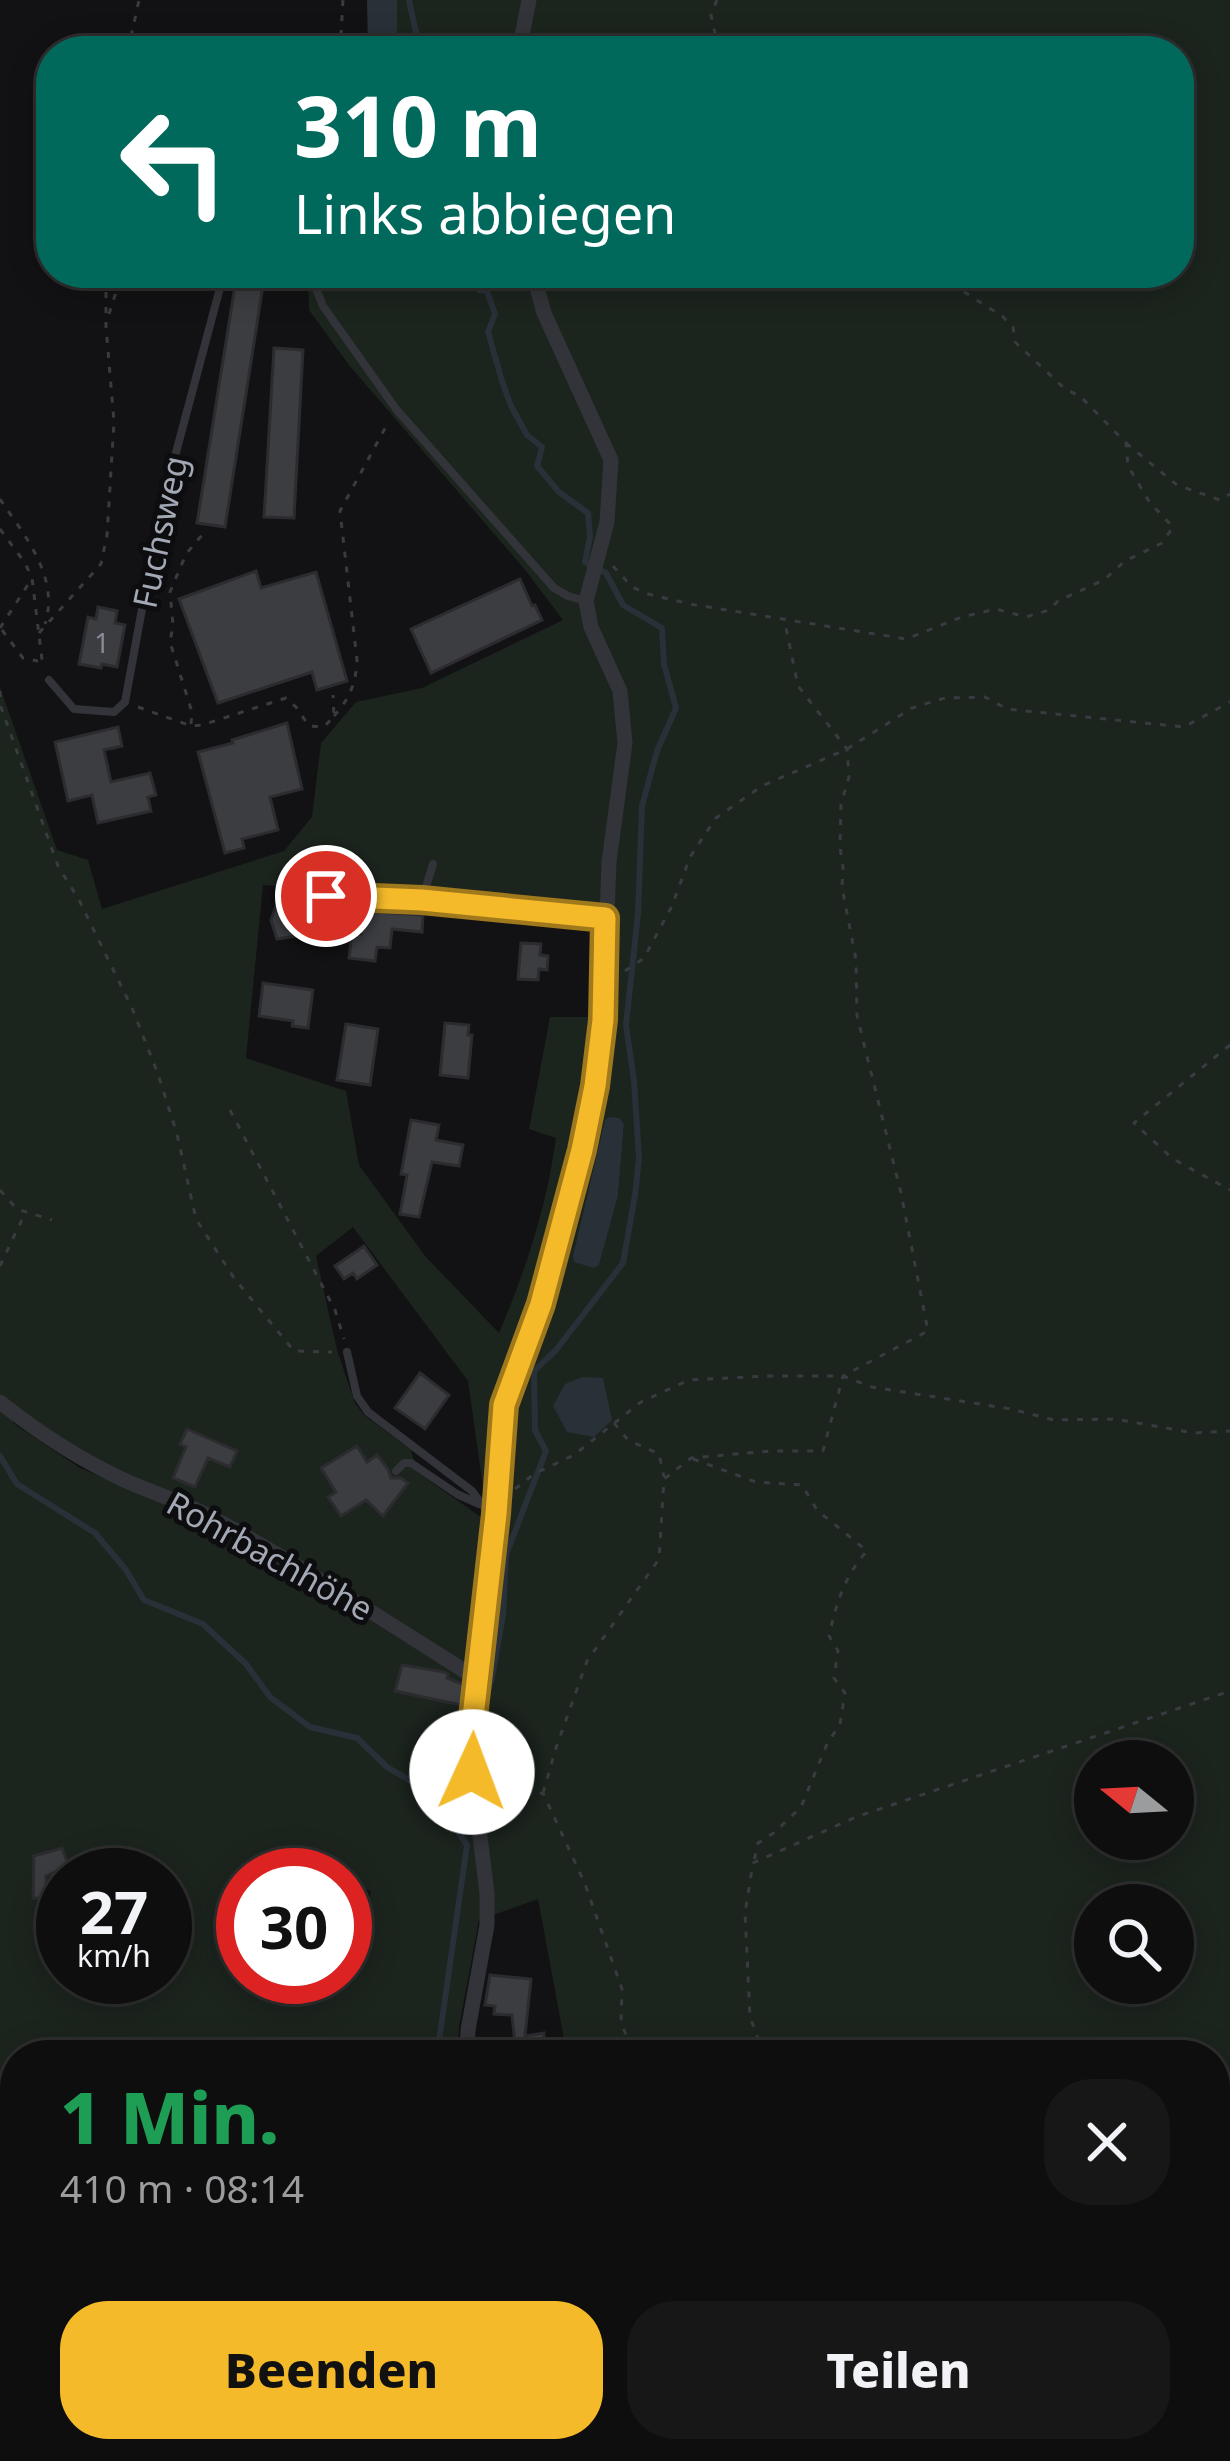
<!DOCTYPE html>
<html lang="de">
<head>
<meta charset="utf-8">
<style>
	:root { --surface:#0e0e0f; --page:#171718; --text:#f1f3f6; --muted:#9b9c9e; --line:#2e2e2f; --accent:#f4ba2a }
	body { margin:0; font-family:"Noto Sans",sans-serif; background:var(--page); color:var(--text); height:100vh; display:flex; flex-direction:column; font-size:45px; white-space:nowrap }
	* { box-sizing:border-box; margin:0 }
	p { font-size:39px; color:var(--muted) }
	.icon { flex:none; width:66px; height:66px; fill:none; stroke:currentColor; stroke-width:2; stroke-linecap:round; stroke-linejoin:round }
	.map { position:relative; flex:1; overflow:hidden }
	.sheet { position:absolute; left:0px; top:2040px; width:1230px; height:423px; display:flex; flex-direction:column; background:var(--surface); border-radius:48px 48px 0 0; box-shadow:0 6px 30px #0003,0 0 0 3px var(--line) }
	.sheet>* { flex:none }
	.guide { position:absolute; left:36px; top:36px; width:1158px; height:252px; border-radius:48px; box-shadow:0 6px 30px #0003,0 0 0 3px var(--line); background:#00695c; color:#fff; overflow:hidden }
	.needle { width:78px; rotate:288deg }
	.controls { position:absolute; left:1074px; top:1740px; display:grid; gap:24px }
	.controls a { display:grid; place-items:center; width:120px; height:120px; border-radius:50%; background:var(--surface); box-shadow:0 6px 30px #0003,0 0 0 3px var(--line); font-size:60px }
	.speed { position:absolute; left:36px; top:1848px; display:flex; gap:24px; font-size:60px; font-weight:700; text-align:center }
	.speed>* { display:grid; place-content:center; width:156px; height:156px; border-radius:50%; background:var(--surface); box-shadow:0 6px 30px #0003,0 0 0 3px var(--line); line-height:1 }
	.speed small { font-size:30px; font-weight:400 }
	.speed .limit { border:18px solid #d22; background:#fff; color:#111 }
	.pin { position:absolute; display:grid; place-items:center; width:102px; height:102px; color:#fff; margin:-51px; border:6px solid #fff; border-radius:50%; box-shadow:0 3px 12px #0007 }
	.me { position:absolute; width:132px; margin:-66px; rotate:2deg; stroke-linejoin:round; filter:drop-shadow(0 0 9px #0008) }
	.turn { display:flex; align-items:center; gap:42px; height:252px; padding:0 60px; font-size:54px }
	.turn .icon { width:156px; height:156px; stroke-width:2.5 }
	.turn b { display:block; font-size:84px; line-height:102px }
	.round { display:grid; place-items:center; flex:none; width:126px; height:126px; border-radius:48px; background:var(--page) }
	.headline { display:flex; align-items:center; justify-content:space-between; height:204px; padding:0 60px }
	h1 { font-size:72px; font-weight:800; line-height:90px; color:#1e9e55 }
	.action { display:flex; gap:24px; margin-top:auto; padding:24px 60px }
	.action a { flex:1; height:138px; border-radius:48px; background:var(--accent); color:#111; font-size:48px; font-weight:800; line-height:138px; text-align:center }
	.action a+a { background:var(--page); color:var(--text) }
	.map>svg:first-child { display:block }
	.green { fill:#1c241e; fill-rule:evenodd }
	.water { fill:#283038 }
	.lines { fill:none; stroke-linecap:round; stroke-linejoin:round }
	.stream { stroke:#283038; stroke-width:6 }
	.building { fill:#3c3d41; stroke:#2c2c30; stroke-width:3 }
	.path { stroke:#393b40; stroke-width:3; stroke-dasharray:6 9; stroke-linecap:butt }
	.lane { stroke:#333439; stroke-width:8 }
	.street { stroke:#333439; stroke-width:15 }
	.route-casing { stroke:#9f791b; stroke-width:30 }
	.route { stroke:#f4ba2a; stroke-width:21 }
	.labels { text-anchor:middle; stroke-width:10; stroke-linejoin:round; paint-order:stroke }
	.number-label { font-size:27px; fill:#898d98 }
	.street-label { font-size:33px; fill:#a3a8b5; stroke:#0d0d0f }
</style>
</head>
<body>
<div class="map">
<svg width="1230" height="2461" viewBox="0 0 1230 2461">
	<rect width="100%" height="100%" fill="#121214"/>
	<!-- green -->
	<path class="green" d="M397,0H1230V2461H0V687L57,850L88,860L102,909L284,851L312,817L321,743L356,702L422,688L563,620L526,571L349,365L309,310L308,273H1179V51H397ZM263,885L619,916L608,1017H550L529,1129L556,1138C547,1205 526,1270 499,1333L425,1256L359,1165L346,1091L246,1058ZM605,1121L624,1124L618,1196L599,1265L573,1255ZM353,1227L468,1381L488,1522L417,1472L411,1450L364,1415L355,1403L337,1350L316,1256ZM17,1410L94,1459L134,1477L472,1666L466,1680L256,1550L174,1507L80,1468L13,1423ZM1095,1761H1173V1839H1095ZM279,1868L316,1875H345V1883L371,1891L362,1929L345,1936V1977H243V1875H276ZM63,1875H165V1977H63ZM538,1899L567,2055H1215V2448H15V2055H457L459,2027L479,1920ZM1095,1905H1173V1983H1095Z"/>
	<!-- water -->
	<path class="water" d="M367,0H397V51H368Z
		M609,1117L619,1118L624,1124L618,1196L599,1265L594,1268L574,1262L573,1255L605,1120Z
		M582,1377L603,1378L612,1420L594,1437L567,1432L553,1406L565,1384Z"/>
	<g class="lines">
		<!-- stream -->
		<path class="stream" d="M409,0L420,51
			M465,273L479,290L487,291L495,314L488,332L502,381L511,406L527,435L542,447L537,466L559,492L588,513L590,537L585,562L606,573L623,605L662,628L664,664L676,708L657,751L642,806L638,914L626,1025L634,1081L639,1158L635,1195L623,1263L556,1350L534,1371L535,1430L546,1451L506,1555L503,1615L492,1678L483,1706
			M0,1456L17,1484L95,1533L126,1570L144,1600L203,1624L246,1664L270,1697L310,1727L357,1738L387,1767L431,1793L435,1798L467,1845L437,2055
			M435,1798L440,1793L457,1739L463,1731
			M396,2461L397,2448"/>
	</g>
	<!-- building -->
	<path class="building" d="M237,273H265L225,527L197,523Z
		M274,348L303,350L294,518L264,517Z
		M256,571L261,588L316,572L347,681L317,690L312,672L218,703L179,599Z
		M520,579L532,606L535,605L542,620L431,673L411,629Z
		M98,607L117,611L115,623L125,625L117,667L102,664L101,668L79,664L88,617L96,619Z
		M287,723L302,789L270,797L278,830L242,839L244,848L225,853L198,752L233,743L232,740Z
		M118,727L122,746L104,750L111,782L150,773L156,795L148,797L151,811L98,823L92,795L68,801L55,742Z
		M277,903L303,908L316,907L314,926H306L305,930L296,931L297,936L277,939L271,920Z
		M363,911L423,915L422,932L392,929L390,948L377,947L375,961L349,958L352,933L361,934Z
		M521,943L541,944L540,955L548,956L547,970L539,969L538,980L518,979Z
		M263,983L313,990L308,1028L292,1026L293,1021L259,1016Z
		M445,1023L469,1025L468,1035H472L468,1078L440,1075Z
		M346,1024L378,1029L370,1085L337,1080Z
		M411,1120L439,1125L436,1140L463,1145L459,1166L432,1162L419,1217L400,1214L407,1175L401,1174Z
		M364,1246L377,1265L357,1279L353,1273L344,1279L335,1266Z
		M420,1373L449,1395L425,1429L395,1408Z
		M187,1429L237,1451L230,1467L208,1458L195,1487L173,1478L186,1447L180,1444Z
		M357,1446L367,1462L377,1455L388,1469L391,1478H401L408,1483L383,1516L366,1500L341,1516L328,1497L336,1492L321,1468Z
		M402,1665L444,1672L448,1674L447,1678L465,1685L461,1705L395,1691Z
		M62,1848L69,1866L46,1876L47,1899L33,1898L34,1856Z
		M490,1975L531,1979L525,2036L544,2033V2040L556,2039L558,2055H506L505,2045L515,2044L512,2015L494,2014L495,2006L485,2005Z"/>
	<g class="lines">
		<!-- path -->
		<path class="path" d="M717,0L711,15L719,51
			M128,51L139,0
			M340,51L343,0
			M109,314L119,283V273
			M1126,443L1177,485L1220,500L1230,494
			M0,499C24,535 60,577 45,624
			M0,529L25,563L32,578L43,668
			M613,566L632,587L648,594L690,604L906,639L962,617L996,609L1026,617L1049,610L1058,601L1104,580L1125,561L1162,543L1173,527L1150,503L1128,466L1126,443L1081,397L1064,388L1015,342L1013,327L1002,316L958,288L948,278L922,273L893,278L848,273
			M0,628L31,580
			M2,630L23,658L38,661
			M39,633L101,564L107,535L114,422L106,327V273
			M0,691L1,707L58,866L78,898L132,1008L158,1074L177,1134L196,1219L234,1278L294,1351L332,1352
			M138,707L191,726L202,725L286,698L296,707L309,726L324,727L334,716L333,695
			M334,716C350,698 356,683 357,660L340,511L389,421
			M191,724L192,712L170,642L173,625L170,592L186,554L202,535
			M625,971L644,958L672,906L690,857L716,818L762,786L847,749L912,708L945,698L985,697L1007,709L1184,727L1230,702
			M1230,1045L1134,1123L1173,1159L1230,1190
			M230,1110L335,1310L344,1339
			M0,1190L17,1209L52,1220
			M0,1266L25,1213
			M614,1423L628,1440L659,1454L664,1477
			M693,1459L756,1482L802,1485L817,1510L867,1551C845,1575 836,1604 829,1636L838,1651L834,1678L845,1693L840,1724L827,1744L801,1807L775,1832L758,1843L754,1861
			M515,1489L534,1474L574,1455L641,1402L689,1380L767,1376H843L872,1387L1011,1409L1054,1420L1115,1419L1194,1433L1230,1431
			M543,1793L556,1748L587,1661L659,1559L664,1479L691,1458L770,1451H823L843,1376L928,1331L901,1193L857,1016L856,960L842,887L843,867L840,847L841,804L849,777L847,749L798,686L784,618
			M495,1796L543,1793L585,1884L622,1989L621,2023L635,2055
			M764,2055L750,2017L745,1913L753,1863L856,1817L1230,1691
			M1215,2390L1230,2321
			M1099,2448L1110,2461
			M1212,2448L1215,2461
			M598,2461L614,2458L677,2459L762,2448"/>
		<!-- lane -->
		<path class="lane" d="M310,273L323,306L396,409L554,588L568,596L586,601
			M49,680L74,709L114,712L125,702L159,516L224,273
			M433,864L422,900L605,918
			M321,938L326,896L422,900
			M347,1352L357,1396L368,1412L472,1491L484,1507
			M396,1471L404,1463H411L457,1494L479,1504"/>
		<!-- street -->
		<path class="street" d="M519,51L529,0
			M0,1402C39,1433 79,1459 124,1480C152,1493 181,1501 209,1516C300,1565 388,1623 476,1678
			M467,2055L468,2030L487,1925V1893L472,1772V1726L496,1514L504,1405L541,1304L582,1151L595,1086L603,1020L609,862L625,743L620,691L591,627L586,601L607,522L611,460L544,313L533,273
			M431,2461L434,2448"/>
	</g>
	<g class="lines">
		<!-- route casing -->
		<g class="route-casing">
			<path id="route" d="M326,896L422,900L605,918L603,1020L595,1086L582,1150L541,1304L504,1405L496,1514L472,1726V1772"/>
		</g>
		<!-- route -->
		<use href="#route" class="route"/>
	</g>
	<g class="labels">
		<!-- number labels -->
		<g class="number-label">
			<text x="102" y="653">1</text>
		</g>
		<!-- street labels -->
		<g class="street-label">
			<text transform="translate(160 532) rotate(-78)" y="12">Fuchsweg</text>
			<text transform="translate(270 1556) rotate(29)" y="12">Rohrbachhöhe</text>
		</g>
	</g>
</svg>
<div class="controls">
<a><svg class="needle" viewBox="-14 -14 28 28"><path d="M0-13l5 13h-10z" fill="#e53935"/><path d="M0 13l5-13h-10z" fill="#9b9c9e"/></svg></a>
<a><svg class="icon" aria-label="search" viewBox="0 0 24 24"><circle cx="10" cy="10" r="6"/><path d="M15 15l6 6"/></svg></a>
</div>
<div class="speed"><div>27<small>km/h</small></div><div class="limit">30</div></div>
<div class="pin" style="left:326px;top:896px;background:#d93025"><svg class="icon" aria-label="arrive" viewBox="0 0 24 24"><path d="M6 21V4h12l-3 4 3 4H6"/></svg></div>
<svg class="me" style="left:472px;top:1772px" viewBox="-20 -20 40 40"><circle r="19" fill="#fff"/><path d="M0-13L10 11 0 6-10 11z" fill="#f4ba2a"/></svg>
<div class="guide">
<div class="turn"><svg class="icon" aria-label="left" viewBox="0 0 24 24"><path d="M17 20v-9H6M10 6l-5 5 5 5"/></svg><div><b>310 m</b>Links abbiegen</div></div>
</div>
<section class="sheet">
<div class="headline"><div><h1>1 Min.</h1><p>410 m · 08:14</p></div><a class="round"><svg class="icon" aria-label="close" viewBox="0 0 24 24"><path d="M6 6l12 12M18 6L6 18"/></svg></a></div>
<div class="action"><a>Beenden</a><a>Teilen</a></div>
</section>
</div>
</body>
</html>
